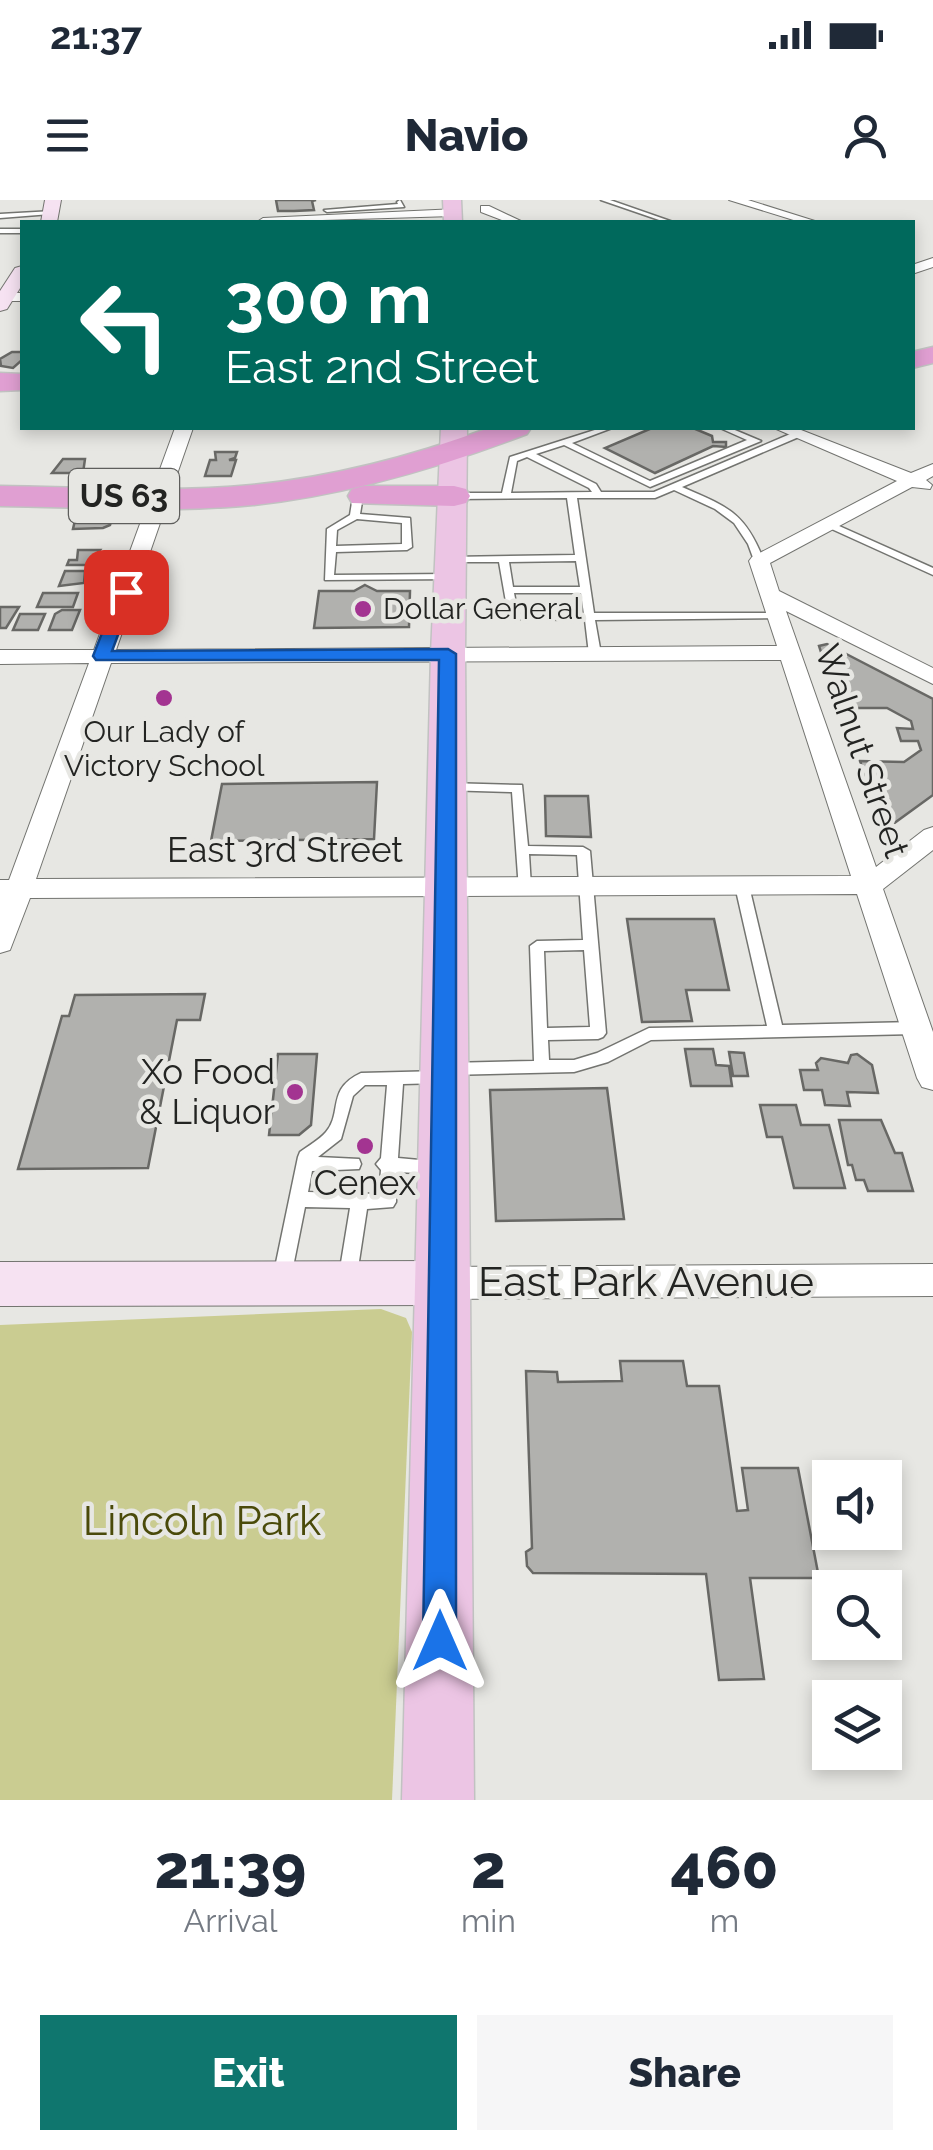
<!DOCTYPE html>
<html lang="en">
<head>
<meta charset="utf-8">
<style>
	:root { --surface:#fff; --page:#f6f6f7; --text:#1f2937; --muted:#747a83; --accent:#0f766e }
	body { margin:0; font-family:Raleway,sans-serif; background:var(--page); color:var(--text); height:100vh; display:flex; flex-direction:column; font-size:38px; white-space:nowrap }
	* { box-sizing:border-box; margin:0 }
	p { font-size:32px; color:var(--muted) }
	.icon { flex:none; width:55px; height:55px; fill:none; stroke:currentColor; stroke-width:2; stroke-linecap:round; stroke-linejoin:round }
	.map { position:relative; height:1600px; overflow:hidden }
	.details { display:flex; flex-direction:column; background:var(--surface); flex:1 }
	.details>* { flex:none }
	.banner { position:absolute; left:20px; top:20px; width:895px; height:210px; border-radius:0px; box-shadow:0 5px 15px #0003; background:#00695c; color:#fff; overflow:hidden }
	.controls { position:absolute; left:812px; top:1260px; display:grid; gap:20px }
	.controls a { display:grid; place-items:center; width:90px; height:90px; border-radius:0px; background:var(--surface); box-shadow:0 5px 15px #0003; font-size:50px }
	.pin { position:absolute; display:grid; place-items:center; width:85px; height:85px; color:#fff; margin:-42px; border-radius:20px; box-shadow:0 5px 15px #0006 }
	.me { position:absolute; width:110px; margin:-55px; rotate:0deg; stroke-linejoin:round; filter:drop-shadow(0 0 8px #0008) }
	.turn { display:flex; align-items:center; gap:35px; height:210px; padding:0 40px; font-size:45px }
	.turn .icon { width:130px; height:130px; stroke-width:2.5 }
	.turn b { display:block; font-size:70px; line-height:85px }
	.eta { display:flex; justify-content:space-evenly; align-items:center; height:170px; text-align:center }
	.eta b { font-size:60px; font-weight:800; line-height:70px }
	.primary-button { display:flex; gap:20px; margin-top:auto; padding:20px 40px }
	.primary-button a { flex:1; height:115px; border-radius:0px; background:var(--accent); color:#fff; font-size:40px; font-weight:800; line-height:115px; text-align:center }
	.primary-button a+a { background:var(--page); color:var(--text) }
	.status { display:flex; justify-content:space-between; align-items:center; height:70px; padding:0 50px; background:var(--surface); direction:ltr }
	.status svg { height:28px; fill:currentColor }
	header { display:flex; justify-content:space-between; align-items:center; height:130px; padding:0 40px; background:var(--surface); font-size:45px; font-weight:800 }
	.map>svg:first-child { display:block }
	.green { fill:#cacc91 }
	.building { fill:#b1b1ae; stroke:#686865; stroke-width:2.5 }
	.lines { fill:none; stroke-linecap:round; stroke-linejoin:round }
	.lane-casing { stroke:#737470; stroke-width:3 }
	.street-casing { stroke:#737470; stroke-width:2 }
	.secondary-casing { stroke:#737470; stroke-width:2 }
	.primary-casing { stroke:#c1c2c1; stroke-width:3 }
	.highway-casing { stroke:#c1c2c1; stroke-width:3 }
	.lane { fill:#fff; fill-rule:evenodd }
	.street { fill:#fff; fill-rule:evenodd }
	.secondary { fill:#f6e2f2; fill-rule:evenodd }
	.primary { fill:#ecc5e4; fill-rule:evenodd }
	.highway { fill:#e09fd2; fill-rule:evenodd }
	.route { fill:#1a73e8; stroke:#114b97; stroke-width:2.5 }
	.poi-dot { fill:#a33491; stroke:#e7e7e3; stroke-width:4 }
	.labels { text-anchor:middle; stroke-width:9; stroke-linejoin:round; paint-order:stroke }
	.far-poi-label { font-size:30px; fill:#232422; stroke:#e7e7e3; text-anchor:start }
	.shield { fill:#e7e7e3; stroke:#5e5e5c; stroke-width:2.5 }
	.shield-label { font-size:32px; font-weight:bold; fill:#232422 }
	.street-label { font-size:35px; fill:#232422; stroke:#e7e7e3 }
	.poi-label { font-size:35px; fill:#232422; stroke:#e7e7e3; text-anchor:end }
	.near-street-label { font-size:42px; fill:#232422; stroke:#e7e7e3 }
	.near-park-label { font-size:42px; fill:#4a4a0a; stroke:#e7e7e3 }
</style>
</head>
<body>
<div class="status"><b>21:37</b><svg viewBox="0 0 49 12"><path d="M0 12V9h3v3zM5 12V6h3v6zM10 12V3h3v9zM15 12V0h3v12zM26 1h20v11H26zM47 4h2v5h-2z"/></svg></div>
<header><svg class="icon" aria-label="menu" viewBox="0 0 24 24"><path d="M4 6h16M4 12h16M4 18h16"/></svg>Navio<svg class="icon" aria-label="person" viewBox="0 0 24 24"><circle cx="12" cy="8" r="4"/><path d="M4 21q1-7 8-7t8 7"/></svg></header>
<div class="map">
<svg width="933" height="1600" viewBox="0 0 933 1600">
	<rect width="100%" height="100%" fill="#e7e7e3"/>
	<!-- green -->
	<path class="green" d="M381,1109L406,1118L412,1132L392,1600H0V1125Z"/>
	<!-- building -->
	<path class="building" d="M276,0H316L312,1L314,10L294,11H278Z
		M12,152H22V160L13,168L1,166L0,159Z
		M652,228H693L712,236L713,242H726V247L713,246L655,273L605,248Z
		M215,252H237L235,258L229,260H236L231,276H205L210,260H216Z
		M63,259H85L83,273H52Z
		M109,315L113,316L110,325L103,328L73,329L76,316Z
		M78,350H100L89,365H67L69,360H77Z
		M65,371H85L84,383L59,386Z
		M365,385L377,391H410L409,427L314,428L319,391H354Z
		M43,393H78L73,407H37Z
		M0,407H19L6,428H0Z
		M62,410H80L72,430H49L55,414Z
		M20,414H45L38,430H13Z
		M827,444L933,499V595L893,624L880,618L883,615L878,612L860,561L904,562L921,550L918,541H901L897,528L913,529L911,521L887,508H839L819,446Z
		M377,582L374,639L211,641L222,584Z
		M545,596H588L591,637L546,636Z
		M627,719H714L729,790H686L692,821L642,822Z
		M205,794L200,820H177L148,968L18,969L62,816H69L75,795Z
		M685,849H713L716,865L729,866L732,886H691Z
		M729,852L744,853L748,876H733Z
		M278,854H317L311,925L299,935H269Z
		M857,854L872,865L878,893L847,892L850,906L825,905L822,890H804L800,870H818L816,863L821,858L848,863L851,855Z
		M607,888L624,1019L496,1021L490,890Z
		M760,905H796L801,925H829L845,988H794L782,937H767Z
		M839,920H881L895,953H902L913,991H868L864,980H856L852,965H848Z
		M620,1161H683L687,1186H719L737,1311L748,1310L742,1268H798L819,1378H750L764,1479L719,1480L706,1374L533,1373L527,1366L526,1352L532,1348L526,1171L557,1172L558,1182L622,1181Z"/>
	<g class="lines">
		<!-- lane casing -->
		<g class="lane-casing">
			<path id="lane" d="M400,0L404,7L327,12L324,10L398,4L397,2Z
				M601,0H610L673,22H665Z
				M53,11L51,14L0,18V14Z
				M0,29H22V33H0Z
				M601,228H612L572,243L650,281L747,240L720,228H730L761,241L650,287L564,245L536,254L596,284L601,292H654L795,232H801V236L682,287C728,307 745,312 764,361L763,363H755L748,344L734,323L715,309L674,290L655,298H577L594,413H779L784,416L783,418L595,420L601,454L595,457L589,454L585,420L509,419L499,362H447L446,360L451,357L575,355L567,298L454,299L449,296L454,293H502L510,257ZM527,257L589,288L592,292L511,293L517,261ZM576,361L580,387H513L509,362ZM514,393H581L584,414H518Z
				M358,293L363,296L360,314L410,318L412,347L407,350L336,352L334,375L451,374L455,375V379L325,380L327,329L350,315L353,296ZM357,319L402,323V344L336,346L337,330Z
				M828,321L933,368V375L825,326L823,324Z
				M447,583L522,585L528,646L583,647L590,651L606,833L603,837L598,839L548,840L549,860H574L597,853L649,828L767,826L735,686L742,681L749,686L782,825L915,822L920,824L923,828L920,832L915,834L651,840L608,862L574,872L448,875L447,881L441,883L403,884L398,958L441,962L443,967L441,972L435,974L397,972L396,1002L393,1007L367,1009L356,1081L353,1087L347,1089L341,1087L338,1081L350,1008L305,1007L290,1082L287,1088L281,1090L275,1088L272,1082L298,957L300,952C308,946 319,940 326,932C343,912 326,889 361,873L441,871L442,865L448,863L534,861L530,746L537,741L583,740L577,655L529,654L531,687L529,690H519L512,592L443,590L441,587ZM584,750L590,827L547,828L544,751ZM365,885H387L381,958L376,964L381,970L379,994L308,992L312,971L359,969L361,964L359,959L318,957L341,939L353,896Z"/>
		</g>
		<!-- street casing -->
		<g class="street-casing">
			<path id="street" d="M729,0H748L818,22H800Z
				M481,6H489L523,22H507L481,12Z
				M457,9V15L453,16L257,22L263,18Z
				M933,58V67L912,74V65Z
				M0,93H22V101H0Z
				M175,228H193L116,450L777,446L749,361L752,357L897,281L774,228H796L911,273L933,264V276L926,280L932,285L930,289L912,287L770,363L779,391L933,468V484L786,411L876,667L924,630L933,627V650L883,689L933,832V890L922,887L917,878L857,694L30,698L10,750L0,753V680H9L89,463L0,464V450H94ZM781,460L851,676L36,679L111,463Z
				M933,1064V1096L443,1099L430,1095L425,1083L430,1071L443,1067Z"/>
		</g>
		<!-- secondary casing -->
		<g class="secondary-casing">
			<path id="secondary" d="M45,0H61L57,22H41Z
				M22,66V85L7,109L0,111V91L15,68Z
				M443,1061L460,1068L467,1083L460,1098L443,1105L0,1106V1062Z"/>
		</g>
		<!-- primary casing -->
		<g class="primary-casing">
			<path id="primary" d="M443,0H461L462,22H444Z
				M441,228H467L465,454L474,1600H402L431,454Z"/>
		</g>
		<!-- highway casing -->
		<g class="highway-casing">
			<path id="highway" d="M933,147V163L912,168V152Z
				M0,173L22,174V190L0,191Z
				M489,228H531L527,234C438,268 347,295 253,305C169,313 84,307 0,306V286C84,287 169,293 252,285C334,277 413,256 489,228Z
				M364,286H454L466,289L470,296L466,303L454,306L352,303L348,296L352,289Z"/>
		</g>
		<!-- lane -->
		<use href="#lane" class="lane"/>
		<!-- street -->
		<use href="#street" class="street"/>
		<!-- secondary -->
		<use href="#secondary" class="secondary"/>
		<!-- primary -->
		<use href="#primary" class="primary"/>
		<!-- highway -->
		<use href="#highway" class="highway"/>
	</g>
	<!-- route -->
	<path class="route" d="M126,387L134,392L112,451L448,449L456,454V1441L451,1453L440,1458L428,1453L423,1441L439,460H96L93,456L118,392Z"/>
	<!-- markers -->
	<g class="poi-dot">
		<circle cx="363" cy="409" r="10"/>
		<circle cx="164" cy="498" r="10"/>
		<circle cx="295" cy="892" r="10"/>
		<circle cx="365" cy="946" r="10"/>
	</g>
	<g class="labels">
		<!-- far-poi labels -->
		<g class="far-poi-label">
			<text x="383" y="419">Dollar General</text>
			<text x="164" y="542" text-anchor="middle">Our Lady of<tspan x="164" dy="34">Victory School</tspan></text>
		</g>
		<!-- shield labels -->
		<rect class="shield" x="69" y="269" width="110" height="54" rx="8"/>
		<g class="shield-label">
			<text x="124" y="307">US 63</text>
		</g>
		<!-- street labels -->
		<g class="street-label">
			<text transform="translate(862 551) rotate(71)" y="12">Walnut Street</text>
			<text x="285" y="662">East 3rd Street</text>
		</g>
		<!-- poi labels -->
		<g class="poi-label">
			<text x="275" y="884">Xo Food<tspan x="275" dy="40">&amp; Liquor</tspan></text>
			<text x="365" y="995" text-anchor="middle">Cenex</text>
		</g>
		<!-- near-street labels -->
		<g class="near-street-label">
			<text x="646" y="1096">East Park Avenue</text>
		</g>
		<!-- near-park labels -->
		<g class="near-park-label">
			<text x="202" y="1335">Lincoln Park</text>
		</g>
	</g>
</svg>
<div class="controls">
<a><svg class="icon" aria-label="sound" viewBox="0 0 24 24"><path d="M4 9h4l5-4v14l-5-4H4zM17 9q2 3 0 6"/></svg></a>
<a><svg class="icon" aria-label="search" viewBox="0 0 24 24"><circle cx="10" cy="10" r="6"/><path d="M15 15l6 6"/></svg></a>
<a><svg class="icon" aria-label="layers" viewBox="0 0 24 24"><path d="M12 4l9 5-9 5-9-5zM3 14l9 5 9-5"/></svg></a>
</div>
<div class="pin" style="left:126px;top:392px;background:#d93025"><svg class="icon" aria-label="arrive" viewBox="0 0 24 24"><path d="M6 21V4h12l-3 4 3 4H6"/></svg></div>
<svg class="me" style="left:440px;top:1441px" viewBox="-20 -20 40 40"><path d="M0-17L14 15 0 8-14 15z" fill="#1a73e8" stroke="#fff" stroke-width="4"/></svg>
<div class="banner">
<div class="turn"><svg class="icon" aria-label="left" viewBox="0 0 24 24"><path d="M17 20v-9H6M10 6l-5 5 5 5"/></svg><div><b>300 m</b>East 2nd Street</div></div>
</div>
</div>
<section class="details">
<div class="eta">
<div><b>21:39</b><p>Arrival</p></div>
<div><b>2</b><p>min</p></div>
<div><b>460</b><p>m</p></div>
</div>
<div class="primary-button"><a>Exit</a><a>Share</a></div>
</section>
</body>
</html>
